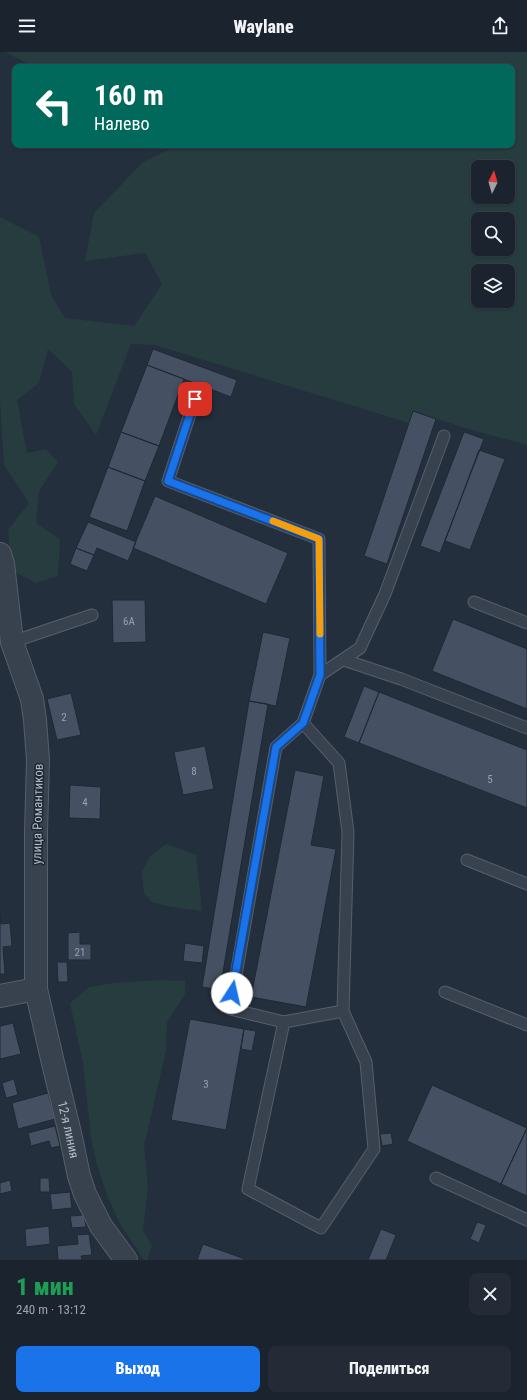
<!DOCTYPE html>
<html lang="ru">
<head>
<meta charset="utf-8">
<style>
	:root { --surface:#1b232e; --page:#242b36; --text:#f1f3f6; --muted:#a0a4aa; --line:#39404a; --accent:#1a73e8 }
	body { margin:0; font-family:"Roboto Condensed",sans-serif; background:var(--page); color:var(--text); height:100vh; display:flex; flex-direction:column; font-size:15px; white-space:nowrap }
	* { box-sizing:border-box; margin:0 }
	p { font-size:13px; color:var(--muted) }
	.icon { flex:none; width:22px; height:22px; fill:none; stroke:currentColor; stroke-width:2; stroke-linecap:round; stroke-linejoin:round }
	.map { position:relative; height:1208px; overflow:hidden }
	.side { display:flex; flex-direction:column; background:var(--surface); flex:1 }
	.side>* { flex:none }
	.hud { position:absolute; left:12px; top:12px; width:503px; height:84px; border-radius:8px; box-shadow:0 1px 3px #0004,0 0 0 1px var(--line); background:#00695c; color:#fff; overflow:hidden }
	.needle { width:26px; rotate:5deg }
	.buttons { position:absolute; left:471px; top:108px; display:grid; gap:8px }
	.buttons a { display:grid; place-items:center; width:44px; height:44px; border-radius:8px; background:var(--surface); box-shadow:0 1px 3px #0004,0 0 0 1px var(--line); font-size:20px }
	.pin { position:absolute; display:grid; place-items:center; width:34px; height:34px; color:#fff; margin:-17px; border-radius:8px; box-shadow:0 2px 6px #0006 }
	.me { position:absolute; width:44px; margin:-22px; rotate:10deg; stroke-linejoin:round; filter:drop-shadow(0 0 3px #0008) }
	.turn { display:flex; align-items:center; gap:14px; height:84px; padding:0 16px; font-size:18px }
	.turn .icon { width:52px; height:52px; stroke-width:2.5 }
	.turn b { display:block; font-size:28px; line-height:34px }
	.round { display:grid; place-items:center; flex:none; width:42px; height:42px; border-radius:8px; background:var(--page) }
	.summary { display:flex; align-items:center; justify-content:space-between; height:68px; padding:0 16px }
	h1 { font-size:24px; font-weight:800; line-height:30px; color:#1e9e55 }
	.primary-button { display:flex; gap:8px; margin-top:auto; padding:8px 16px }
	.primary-button a { flex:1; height:46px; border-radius:8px; background:var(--accent); color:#fff; font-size:16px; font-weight:800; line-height:46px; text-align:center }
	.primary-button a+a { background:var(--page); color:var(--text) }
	header { display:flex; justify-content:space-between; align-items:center; height:52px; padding:0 16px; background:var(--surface); font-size:18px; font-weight:800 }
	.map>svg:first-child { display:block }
	.green { fill:#263c3f; fill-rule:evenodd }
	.building { fill:#455162; stroke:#1f2835 }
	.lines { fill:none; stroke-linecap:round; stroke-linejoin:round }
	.lane-casing { stroke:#565f6c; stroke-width:13 }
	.street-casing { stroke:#565f6c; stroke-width:24 }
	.lane { stroke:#38414e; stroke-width:11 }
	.street { stroke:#38414e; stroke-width:22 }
	.route-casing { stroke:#114b97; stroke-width:10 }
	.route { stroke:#1a73e8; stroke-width:7 }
	.slow { stroke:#f59e0b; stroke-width:7 }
	.labels { text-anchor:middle; stroke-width:3; stroke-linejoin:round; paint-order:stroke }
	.number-label { font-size:11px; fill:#98a1af }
	.street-label { font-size:13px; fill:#b4bcc9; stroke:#1d2633 }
</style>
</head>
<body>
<header><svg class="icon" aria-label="menu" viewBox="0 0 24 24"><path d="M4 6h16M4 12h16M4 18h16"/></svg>Waylane<svg class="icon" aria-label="share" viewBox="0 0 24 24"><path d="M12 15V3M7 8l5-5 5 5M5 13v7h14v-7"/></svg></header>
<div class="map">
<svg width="527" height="1208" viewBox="0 0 527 1208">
	<rect width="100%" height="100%" fill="#242f3e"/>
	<!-- green -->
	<path class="green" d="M5,0H527V393L465,376L413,359L409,371L155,293L131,292L96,383L74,352L72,320L48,297L39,331L17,348L27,401L46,397L58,410L39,439L36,471L60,487L58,524L36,531L11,518L8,478L29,451L4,413L0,348V165L39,185L51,243L65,266L134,274L162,232L145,201L85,209L94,161L143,110L178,93H512V15H35ZM478,115H508V145H478ZM478,167H508V197H478ZM478,219H508V249H478Z
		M166,792L196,803L202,859L171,855L152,850L144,842L142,820L150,804Z
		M161,928L185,929V942L167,970L166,999L144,1094L148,1136L143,1178L152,1194L147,1208H144L119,1170L107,1143L97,1113L91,1086L83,1011L70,951L89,935L114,931Z"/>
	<!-- building -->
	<path class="building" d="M153,297L237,328L231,345L147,313Z
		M147,313L184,327L159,394L121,380Z
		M413,359L436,367L387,512L364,504Z
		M121,380L159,394L145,429L108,415Z
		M464,380L484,387L440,501L420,494Z
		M479,398L505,407L470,498L445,489Z
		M108,415L145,429L127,479L89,465Z
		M155,444L288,501L266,552L133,496Z
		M88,470L136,490L128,509L97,496L94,503L76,496Z
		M76,496L94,503L87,519L70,512Z
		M112,548H145L146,590L113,591Z
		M453,567L527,597V657L432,619Z
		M263,580L290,586L276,654L249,649Z
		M364,634L379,640L359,691L344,685Z
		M379,640L527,698V756L359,691Z
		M71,641L81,683L57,688L47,647Z
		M249,649L268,652L220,938L202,935Z
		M205,694L214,737L183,743L174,700Z
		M295,718L324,724L311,793L336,797L306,955L251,945Z
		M70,733L101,735L100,767L69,766Z
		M0,863L1,872L10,871L12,894L3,895L5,922H0Z
		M80,880V892H91V908H68V881Z
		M185,891L204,894L202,911L183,909Z
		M57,910H67L68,930H58Z
		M190,967L244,977L226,1078L171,1068Z
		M13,971L21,1002L0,1007V974Z
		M244,977L256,979L252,999L241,997Z
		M14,1027L18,1043L6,1046L2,1031Z
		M432,1033L527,1076L501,1132L407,1089Z
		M48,1041L55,1067L18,1077L12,1051Z
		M55,1074L60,1094L51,1096L49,1089L31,1094L28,1081Z
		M527,1076V1144L501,1132Z
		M391,1081L393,1092L382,1094L380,1082Z
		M40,1126H49L50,1140H40Z
		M10,1128L12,1139L0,1142V1131Z
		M70,1140L72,1156L52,1158L50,1142Z
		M84,1163L86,1175L72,1176L70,1164Z
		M477,1170L486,1173L479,1191L470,1187Z
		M49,1174L50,1192L26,1195L25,1177Z
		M381,1177L396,1183L386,1208H368Z
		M89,1182L92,1203L81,1204L82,1208H58L57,1194L78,1192L77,1183Z
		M203,1192L245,1207V1208H197Z"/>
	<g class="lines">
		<!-- lane casing -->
		<g class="lane-casing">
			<path id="lane" d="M195,347L168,429L319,487L320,623L303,671L276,695L230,957L284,970L343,959
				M474,550L527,571
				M12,590L92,563
				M344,608L401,627L527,676
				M320,623L360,596L385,542L444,384
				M467,808L527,832
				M445,940L527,973
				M284,970L248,1137L321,1176L374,1097L366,1010L343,959L348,780L339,711L303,671
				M436,1126L527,1168"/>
		</g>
		<!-- street casing -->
		<g class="street-casing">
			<g id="street">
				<path id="s1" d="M0,502L3,512L12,590L32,647L35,668L38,708L36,780V937L53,1011L70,1081L79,1124L85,1142L101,1174L126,1208"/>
				<path d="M0,944L36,937"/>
			</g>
		</g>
		<!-- lane -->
		<use href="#lane" class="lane"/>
		<!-- street -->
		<use href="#street" class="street"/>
	</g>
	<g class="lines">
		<!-- route casing -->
		<g class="route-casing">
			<path id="route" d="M195,347L168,429L319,487L320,623L303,671L276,695L232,941"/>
		</g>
		<!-- route -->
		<use href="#route" class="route"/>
		<!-- slow -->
		<path class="slow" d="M273,469L319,487L320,582"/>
	</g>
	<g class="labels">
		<!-- number labels -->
		<g class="number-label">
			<text x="129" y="573">6А</text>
			<text x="64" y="669">2</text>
			<text x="194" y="723">8</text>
			<text x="490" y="731">5</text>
			<text x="85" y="754">4</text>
			<text x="80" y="904">21</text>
			<text x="206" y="1036">3</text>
		</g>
		<!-- street labels -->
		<g class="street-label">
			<text transform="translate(37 762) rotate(-89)" y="5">улица Романтиков</text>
			<text dy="5" stroke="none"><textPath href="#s1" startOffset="584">12-я линия</textPath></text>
		</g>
	</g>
</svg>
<div class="buttons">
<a><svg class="needle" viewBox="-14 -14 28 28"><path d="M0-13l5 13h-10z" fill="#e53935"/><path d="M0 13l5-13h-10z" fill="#a0a4aa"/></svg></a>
<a><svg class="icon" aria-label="search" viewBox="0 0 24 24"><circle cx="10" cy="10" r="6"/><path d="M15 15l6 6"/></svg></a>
<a><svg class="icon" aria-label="layers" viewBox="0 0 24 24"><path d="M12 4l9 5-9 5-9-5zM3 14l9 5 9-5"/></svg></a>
</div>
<div class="pin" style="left:195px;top:347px;background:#d93025"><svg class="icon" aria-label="arrive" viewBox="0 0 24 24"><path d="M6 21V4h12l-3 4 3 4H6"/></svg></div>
<svg class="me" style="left:232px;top:941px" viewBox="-20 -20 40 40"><circle r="19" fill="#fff"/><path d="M0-13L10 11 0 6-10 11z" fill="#1a73e8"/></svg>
<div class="hud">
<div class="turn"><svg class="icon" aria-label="left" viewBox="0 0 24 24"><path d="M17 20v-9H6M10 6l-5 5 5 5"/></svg><div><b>160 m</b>Налево</div></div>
</div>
</div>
<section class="side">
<div class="summary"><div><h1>1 мин</h1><p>240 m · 13:12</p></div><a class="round"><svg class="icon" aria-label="close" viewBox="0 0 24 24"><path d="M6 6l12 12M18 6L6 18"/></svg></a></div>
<div class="primary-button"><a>Выход</a><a>Поделиться</a></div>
</section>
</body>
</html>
